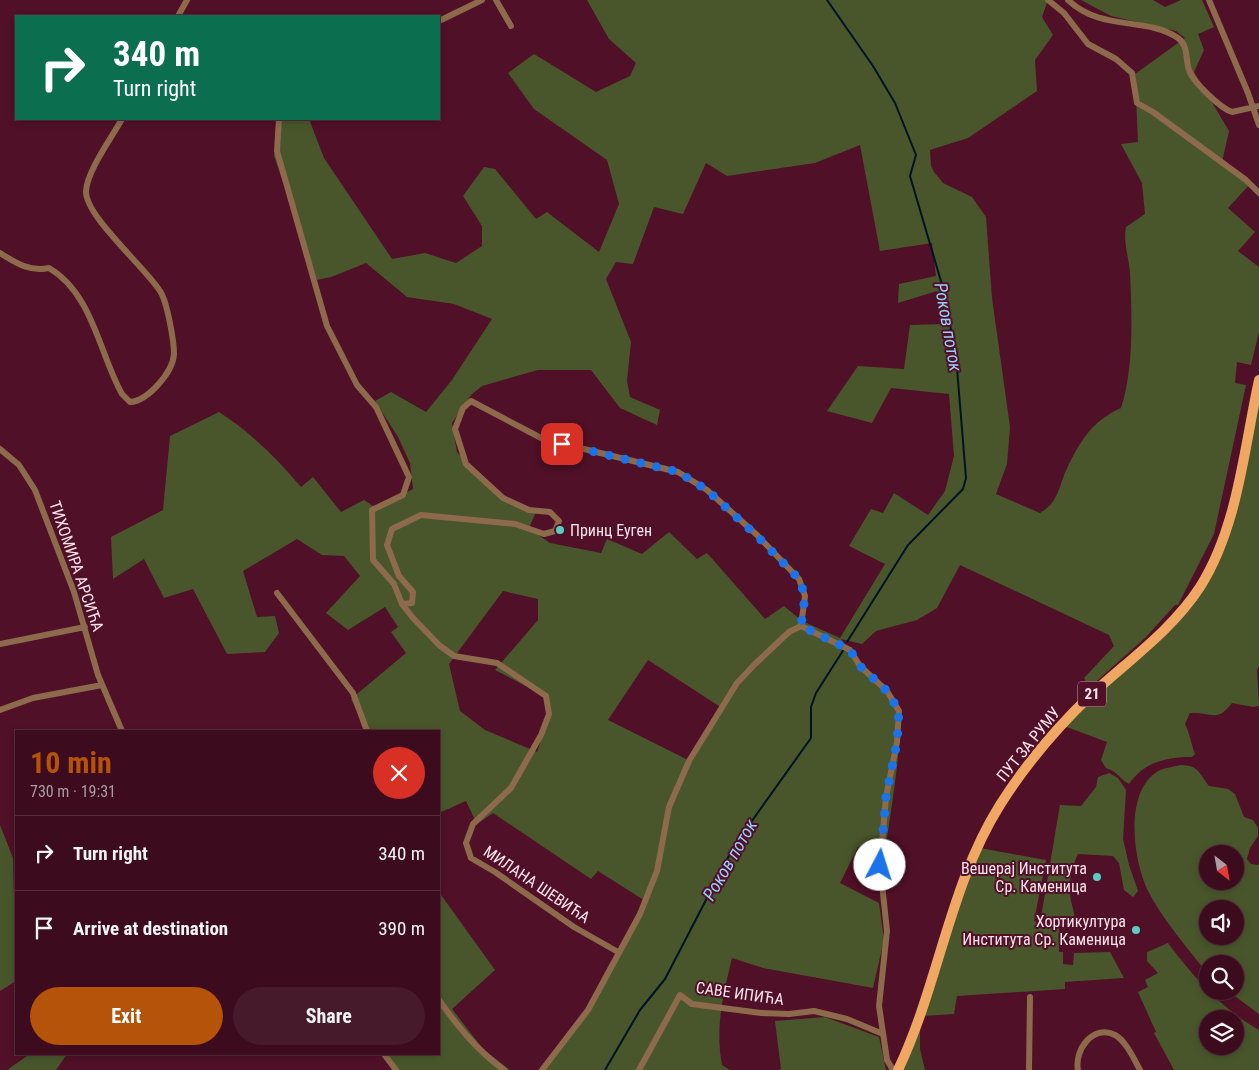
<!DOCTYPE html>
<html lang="en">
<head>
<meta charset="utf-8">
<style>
	:root { --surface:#3c0c1e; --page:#471a2b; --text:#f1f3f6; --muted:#ac9ba4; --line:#552c3c; --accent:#b45309 }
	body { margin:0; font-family:"Roboto Condensed",sans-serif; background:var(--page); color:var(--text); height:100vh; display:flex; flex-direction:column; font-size:19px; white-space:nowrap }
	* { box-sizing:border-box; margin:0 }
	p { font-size:16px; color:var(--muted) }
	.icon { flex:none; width:28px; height:28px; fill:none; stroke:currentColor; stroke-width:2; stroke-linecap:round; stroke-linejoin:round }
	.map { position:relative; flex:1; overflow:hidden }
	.panel { position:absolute; left:15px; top:730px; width:425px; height:325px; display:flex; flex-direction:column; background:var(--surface); border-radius:0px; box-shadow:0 2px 8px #0003,0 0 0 1px var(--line) }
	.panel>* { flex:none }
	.guide { position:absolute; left:15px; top:15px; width:425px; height:105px; border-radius:0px; box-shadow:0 2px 8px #0003,0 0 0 1px var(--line); background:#0b6e4f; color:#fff; overflow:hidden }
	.needle { width:32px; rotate:149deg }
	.tools { position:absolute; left:1199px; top:845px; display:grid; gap:10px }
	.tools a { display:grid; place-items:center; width:45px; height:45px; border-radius:50%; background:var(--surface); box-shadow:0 2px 8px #0003,0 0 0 1px var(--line); font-size:25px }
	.pin { position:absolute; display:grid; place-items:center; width:42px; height:42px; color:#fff; margin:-21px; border-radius:10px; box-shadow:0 2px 8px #0006 }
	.me { position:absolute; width:55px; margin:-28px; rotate:5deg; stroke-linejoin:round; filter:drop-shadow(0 0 4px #0008) }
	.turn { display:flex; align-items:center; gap:18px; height:105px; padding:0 15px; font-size:22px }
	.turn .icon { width:65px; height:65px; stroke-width:2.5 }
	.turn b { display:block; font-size:35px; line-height:42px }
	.round { display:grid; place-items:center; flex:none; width:52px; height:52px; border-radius:26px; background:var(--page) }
	.summary { display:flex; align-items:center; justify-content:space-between; height:85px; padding:0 15px }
	h1 { font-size:30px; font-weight:700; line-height:38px; color:var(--accent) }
	.button { display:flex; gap:10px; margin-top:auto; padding:10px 15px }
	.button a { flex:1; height:58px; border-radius:30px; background:var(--accent); color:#fff; font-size:20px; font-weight:700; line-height:58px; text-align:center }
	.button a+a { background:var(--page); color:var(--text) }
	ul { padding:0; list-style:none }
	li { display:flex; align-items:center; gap:15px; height:75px; padding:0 15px; border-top:1px solid var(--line) }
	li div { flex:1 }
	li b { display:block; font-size:19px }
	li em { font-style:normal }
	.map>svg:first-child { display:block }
	.green { fill:#49562b; fill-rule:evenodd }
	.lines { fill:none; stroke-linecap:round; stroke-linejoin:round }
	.stream { stroke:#001325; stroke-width:2 }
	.minor { stroke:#8d6a4b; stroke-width:6 }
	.primary { stroke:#efa763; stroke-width:10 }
	.route { stroke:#1a73e8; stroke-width:9; stroke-dasharray:0 16.2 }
	.poi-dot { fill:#5acebe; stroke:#501028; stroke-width:2 }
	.labels { text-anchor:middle; stroke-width:4; stroke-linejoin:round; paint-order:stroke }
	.shield { fill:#501028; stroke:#caa4b0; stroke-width:1 }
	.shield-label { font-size:15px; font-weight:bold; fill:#fee4ea }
	.poi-label { font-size:16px; fill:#fee4ea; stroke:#501028; text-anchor:end }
	.street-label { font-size:16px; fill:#fee4ea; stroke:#501028 }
	.water-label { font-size:18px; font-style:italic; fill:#95d0fe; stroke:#501028 }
</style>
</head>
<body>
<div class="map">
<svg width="1259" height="1070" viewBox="0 0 1259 1070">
	<rect width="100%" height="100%" fill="#501028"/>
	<!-- green -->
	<path class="green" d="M587,0H1048L1042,17L1053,35L1035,60L1037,91L968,138L930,150L931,166L934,172L943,183L972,197L986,217L992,298L1010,427L1007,464L996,494L1040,513C1060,502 1059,483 1069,464C1082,438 1094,420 1121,408C1134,369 1132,315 1130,273C1129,258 1123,242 1126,227L1145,214L1142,183L1121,144L1138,142L1135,74L1185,38L1176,31L1111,16L1081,0H1153L1165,7L1181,0H1202L1214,27L1198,34L1204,50L1194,72L1229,131L1222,162L1251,183L1228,208L1255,232L1238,251L1259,267V332L1251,365L1237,362L1235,383L1246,385L1214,534L1178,605H1175L1146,637L1089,688L1084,678L1114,646L1109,635L960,565L937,608L917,620L876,631L862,644L841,639C859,663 885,682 898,710C906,727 887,834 884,859L858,847L840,883L879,903L884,940L873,988L763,968L732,958C723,996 715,1026 722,1065L730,1070H542L588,1012L647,902L598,871L591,879L493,813L477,824L466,801L439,813V731H367L351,699L406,653L391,632L398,627L385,607L348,630L326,613L360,576L344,556L322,555L297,539L243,571L257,617L275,616L279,633L265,652L227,654L193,589L164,598L144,559L113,579L111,537L163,510L170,436L219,412C250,432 277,458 301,487L313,477L341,512L364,500L376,508L413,489L410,463L398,437L375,401L391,392L426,412L452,380L492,319L454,304L407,297L366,263L331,277L317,280L274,156L277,119H309L324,158L392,259L425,253L456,263L482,246V226L463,196L484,167L495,169L536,219L547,212L599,252L619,204L607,160L534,109L508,73L534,54L596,92L630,76L636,63L609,39ZM860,145L880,251L932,243L936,276L899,284L898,303L937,291L946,324L910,325L904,369L858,366L827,411L872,423L891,388L949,394L954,456L945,491L928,515L894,493L883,513L871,509L849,546L885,564L840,638L802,621L784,606L765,619L707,553L697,559L669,532L642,554L607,539L601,553L550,543L529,528L536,512L508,501L484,482L457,452L452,423L471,395L482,386L538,370H591L620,408L657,425L660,410L630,397L627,381L631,342L606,279L616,262L633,264L654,207L683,214L706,163L727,176L815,163ZM503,591L538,599V620L495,670L549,698L551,711L537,752L485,730L460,711L449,664ZM648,660L722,708L692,762L608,720Z
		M1259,395V666L1257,670L1259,706L1253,707L1232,703C1217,723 1213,712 1190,713L1185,724C1190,734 1191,744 1195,754L1192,757C1166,757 1144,762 1129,784C1119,779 1119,772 1106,768L1101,760L1107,742L1064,726L1210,577Z
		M1180,765C1200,766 1198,772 1209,786L1228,789L1235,794L1244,817L1253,820L1258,828V836L1250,848L1247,859L1251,864L1259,865V1014L1228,991H1235V964H1208L1207,973C1187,947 1162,919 1147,889C1133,858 1124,792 1158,771C1164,768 1173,767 1180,765ZM1208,854H1235V881H1208ZM1208,909H1235V936H1208Z
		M1109,773L1118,778L1126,790L1123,839L1129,865L1138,891L1133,897L1124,890L1119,863L1113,856L1078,854C1071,868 1068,886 1071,901C1073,911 1076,913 1073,924H1059V952H1063V964L1073,965L1074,953L1110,952L1124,978L1065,982V989L957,996L954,1014L922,1016L957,907L980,848L1046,860L1034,921L1040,923L1060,805L1081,806L1096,787L1098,777Z
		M0,825L13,858L16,981L0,991Z
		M439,892L495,970L452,1009L483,1049L510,1070H393L380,1054H439Z
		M1168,943C1194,978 1221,1008 1259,1030V1070H1174L1154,1033L1156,1032L1138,992L1148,987L1145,980L1158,973L1147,961V952ZM1208,1019H1235V1046H1208Z
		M825,1017L879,1037L886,1070H779L781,1069L775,1021Z
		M920,1022V1049L925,1070H900Z
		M30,1054H67L56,1070H7Z"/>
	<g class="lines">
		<!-- stream -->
		<path class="stream" d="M827,0L873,66L895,103L916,155L910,176L943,288L956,356L966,478L963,489L908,545L847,642
			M605,1070L640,1010L665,979L734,846L811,738V707L816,693L844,649"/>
		<!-- minor -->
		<path class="minor" d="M496,0L511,26
			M1048,0L1064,13L1088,44L1116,59L1132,73L1137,103L1153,112L1246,180L1259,193
			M1068,0C1102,32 1145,16 1178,38C1189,46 1185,59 1189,70C1193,82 1220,108 1232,112L1259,106
			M1209,0L1248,93L1259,125
			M178,16L187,0
			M439,21L482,0
			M279,119L277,151L327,326L357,385L376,407L409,477L403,495L372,510L373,560L394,584L402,604L413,618L439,645L454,656L497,663L546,696L549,714L541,735L511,788L473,824L466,843L471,858L495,872L574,927L618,952
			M0,253C16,263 29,272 49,268C93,294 99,353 122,394L130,402C148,401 173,372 174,354C174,341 167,301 160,291C145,267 85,216 86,191C87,171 112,137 122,119
			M0,449L19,465L35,490L74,592L98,675L122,731
			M277,593L353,693L367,731
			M402,604L412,603L413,592L399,576L387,545L392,529L421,515L515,524L544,534L555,531L559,521L550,512L529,510L503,498L466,464L455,429L463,408L471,401L543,439L678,472L707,490L757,535L799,579L805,596L801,626
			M801,626L850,650L860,666L887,691L899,711L897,742L886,797L880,865L887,931L879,1006L887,1060L893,1070
			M0,644L85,627
			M0,710L33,698L102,685
			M439,1000C458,1027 477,1050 504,1070
			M384,1054L396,1070
			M542,1070L588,1010L640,914L657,871L669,807L689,761L737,683L754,665L789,632L801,626
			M639,1070L680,995L692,1004L761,1013L789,1014L814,1011L847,1019L883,1034
			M1029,1070L1030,997
			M1078,1070C1074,1050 1093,1024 1115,1035C1126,1041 1134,1059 1140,1070"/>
		<!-- primary -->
		<path class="primary" d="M898,1070C939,984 949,886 1000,805C1026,764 1057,727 1092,694C1129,660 1172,630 1200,587C1238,527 1244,448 1259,380"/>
	</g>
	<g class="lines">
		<!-- route -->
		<path class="route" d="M562,444L678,472L707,490L757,536L799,579L805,596L801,626L850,650L860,666L887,691L899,711L897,742L886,797L880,865"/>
	</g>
	<!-- markers -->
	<g class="poi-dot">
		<circle cx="560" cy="530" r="5"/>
		<circle cx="1097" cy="877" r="5"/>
		<circle cx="1136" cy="930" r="5"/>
	</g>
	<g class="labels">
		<!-- shield labels -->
		<rect class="shield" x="1078" y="681.5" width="28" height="25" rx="4"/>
		<g class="shield-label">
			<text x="1092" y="699">21</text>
		</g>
		<!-- poi labels -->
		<g class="poi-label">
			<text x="570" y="536" text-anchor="start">Принц Еуген</text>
			<text x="1087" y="874">Вешерај Института<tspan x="1087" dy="18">Ср. Каменица</tspan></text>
			<text x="1126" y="927">Хортикултура<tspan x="1126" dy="18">Института Ср. Каменица</tspan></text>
		</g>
		<!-- street labels -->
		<g class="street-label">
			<text transform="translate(77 566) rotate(71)" y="6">ТИХОМИРА АРСИЋА</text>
			<text transform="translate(1028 744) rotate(-51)" y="6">ПУТ ЗА РУМУ</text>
			<text transform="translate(537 884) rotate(34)" y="6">МИЛАНА ШЕВИЋА</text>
			<text transform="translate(740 993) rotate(8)" y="6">САВЕ ИПИЋА</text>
		</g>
		<!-- water labels -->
		<g class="water-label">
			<text transform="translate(948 327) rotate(80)" y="6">Роков поток</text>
			<text transform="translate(730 860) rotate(-60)" y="6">Роков поток</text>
		</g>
	</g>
</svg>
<div class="tools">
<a><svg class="needle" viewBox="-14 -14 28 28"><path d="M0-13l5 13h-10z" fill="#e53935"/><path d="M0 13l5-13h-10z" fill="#ac9ba4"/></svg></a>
<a><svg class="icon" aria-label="sound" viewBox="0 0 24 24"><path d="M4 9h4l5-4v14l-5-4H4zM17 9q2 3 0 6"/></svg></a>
<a><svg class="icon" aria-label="search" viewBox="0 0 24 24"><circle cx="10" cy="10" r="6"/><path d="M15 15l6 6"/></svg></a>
<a><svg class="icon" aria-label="layers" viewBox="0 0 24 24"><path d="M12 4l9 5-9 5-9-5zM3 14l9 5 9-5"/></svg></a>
</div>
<div class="pin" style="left:562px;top:444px;background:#d93025"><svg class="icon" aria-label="arrive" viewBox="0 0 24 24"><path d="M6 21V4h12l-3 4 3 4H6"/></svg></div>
<svg class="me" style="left:880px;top:865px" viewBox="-20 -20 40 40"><circle r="19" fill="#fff"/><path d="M0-13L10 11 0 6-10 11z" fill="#1a73e8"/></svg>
<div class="guide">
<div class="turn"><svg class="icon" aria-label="right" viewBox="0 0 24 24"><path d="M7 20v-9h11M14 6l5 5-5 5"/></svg><div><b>340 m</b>Turn right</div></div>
</div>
<section class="panel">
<div class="summary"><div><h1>10 min</h1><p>730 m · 19:31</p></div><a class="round" style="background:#d93025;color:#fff"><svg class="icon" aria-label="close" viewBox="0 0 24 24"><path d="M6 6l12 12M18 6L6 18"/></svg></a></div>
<ul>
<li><svg class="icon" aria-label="right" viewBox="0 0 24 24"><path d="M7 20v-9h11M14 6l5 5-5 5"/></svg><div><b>Turn right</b></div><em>340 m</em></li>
<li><svg class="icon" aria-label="arrive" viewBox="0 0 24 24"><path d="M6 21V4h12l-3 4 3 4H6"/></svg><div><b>Arrive at destination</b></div><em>390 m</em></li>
</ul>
<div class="button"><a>Exit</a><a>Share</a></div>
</section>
</div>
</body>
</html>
